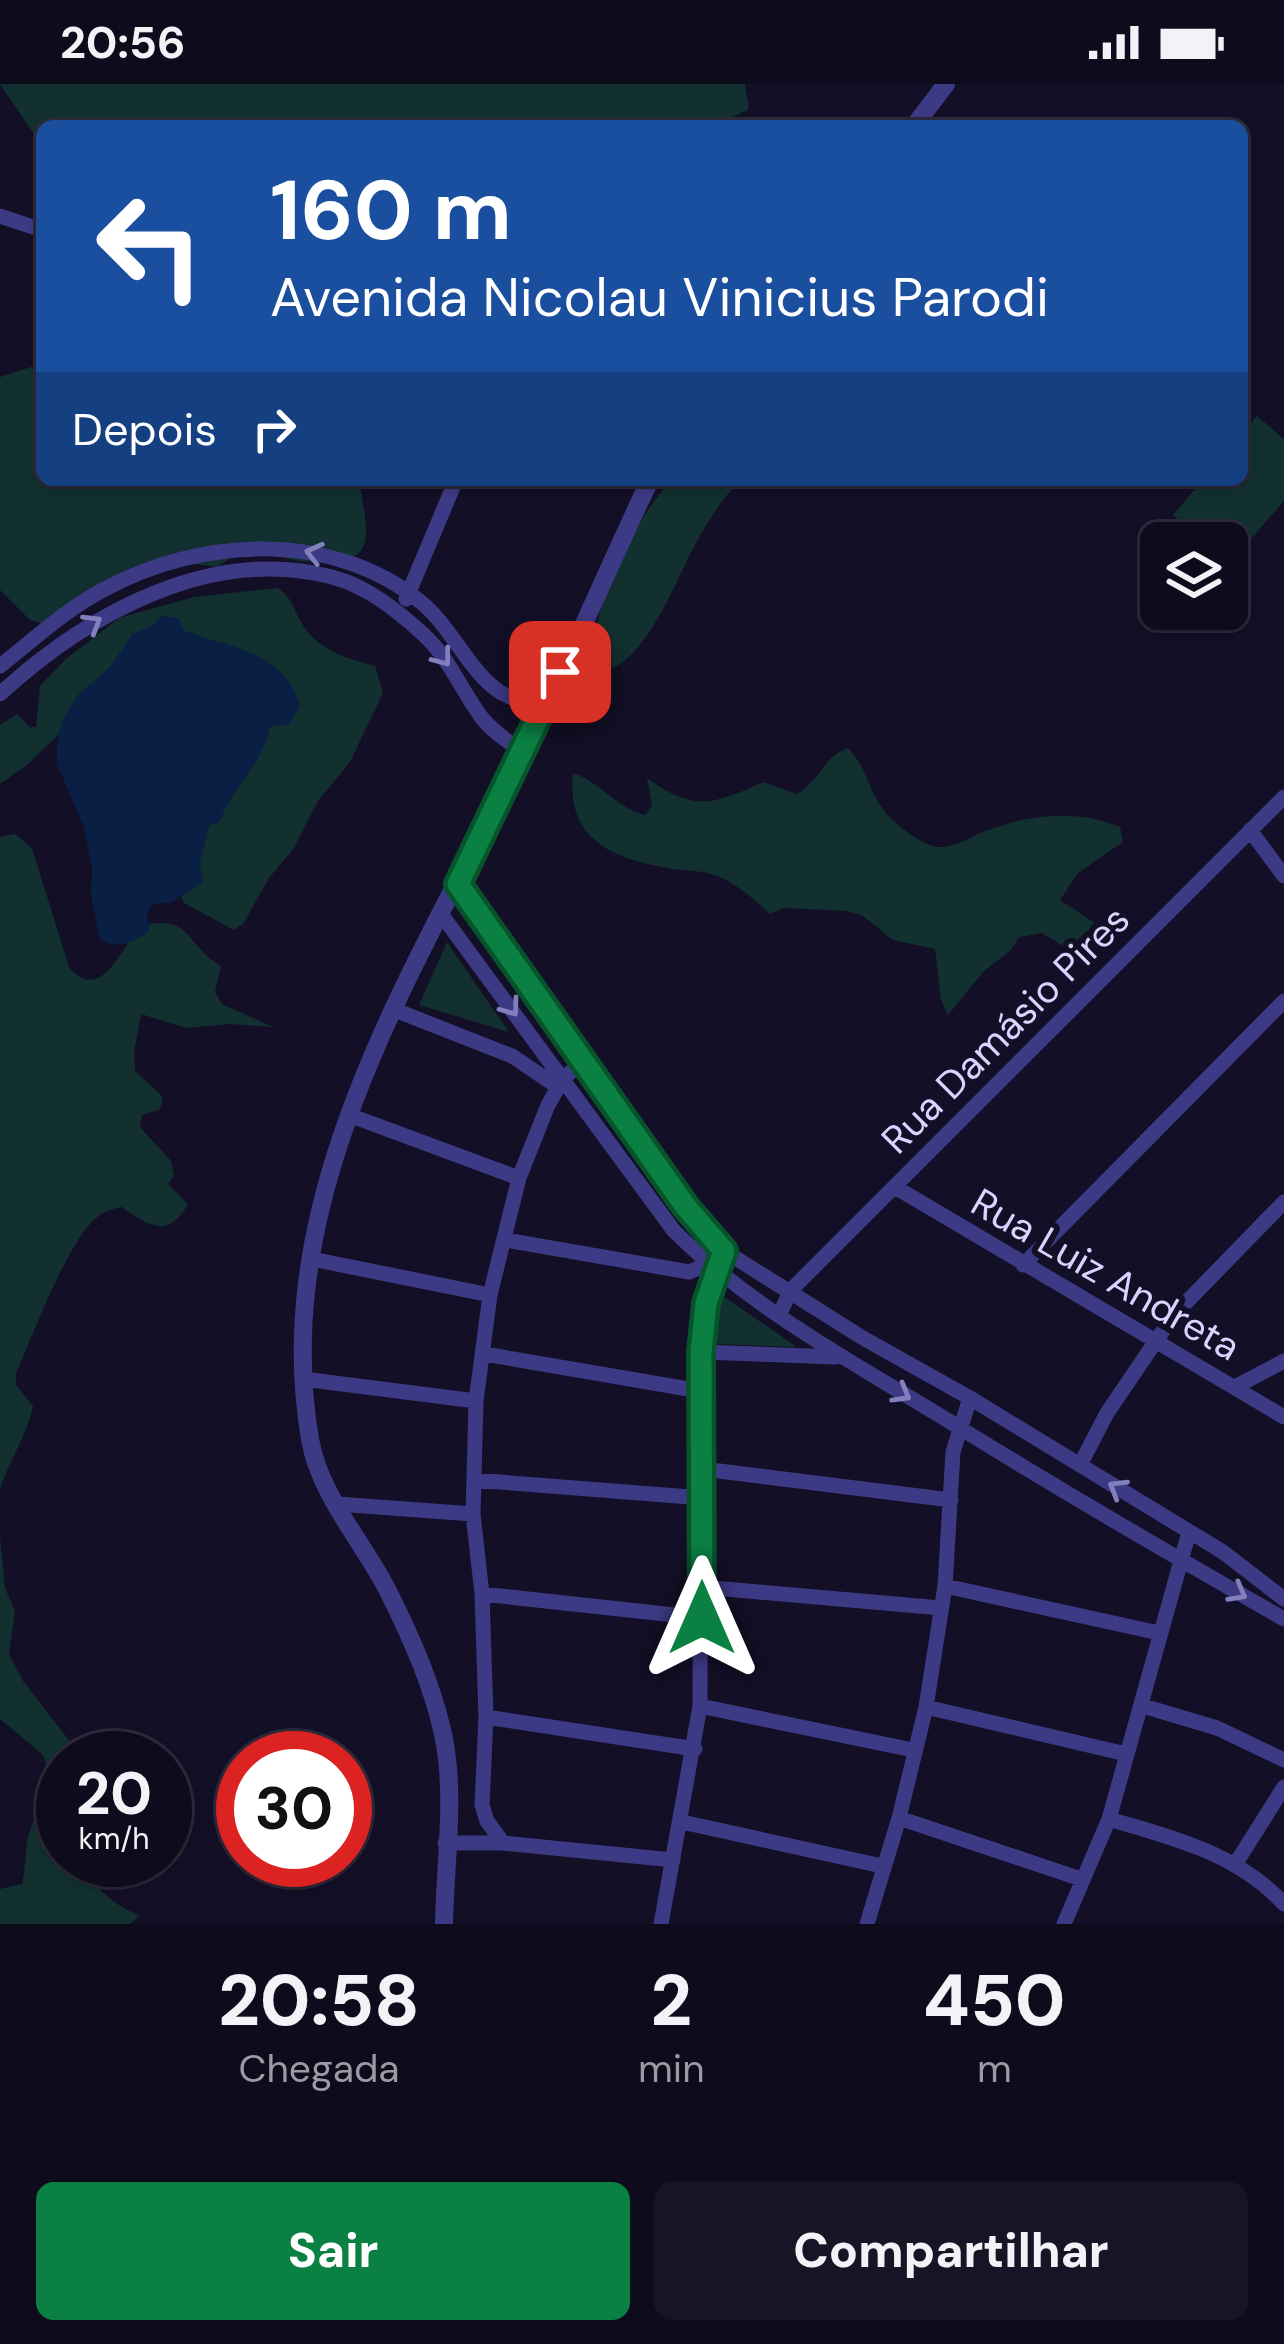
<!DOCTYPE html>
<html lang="pt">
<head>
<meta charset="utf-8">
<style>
	:root { --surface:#0e0b1c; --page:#171425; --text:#f1f3f6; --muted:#9b9ba3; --line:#2e2b3b; --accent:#0b8043 }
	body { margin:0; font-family:"DM Sans",sans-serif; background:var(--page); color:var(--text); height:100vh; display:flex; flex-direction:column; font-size:45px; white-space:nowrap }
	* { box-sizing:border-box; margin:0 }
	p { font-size:39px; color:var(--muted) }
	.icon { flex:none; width:66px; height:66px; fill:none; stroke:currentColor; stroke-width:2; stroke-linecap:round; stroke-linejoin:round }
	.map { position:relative; height:1840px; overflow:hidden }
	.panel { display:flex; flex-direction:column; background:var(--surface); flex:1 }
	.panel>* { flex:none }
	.guide { position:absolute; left:36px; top:36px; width:1212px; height:366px; border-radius:18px; box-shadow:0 3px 9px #0004,0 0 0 3px var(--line); background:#1a4fa0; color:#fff; overflow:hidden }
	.buttons { position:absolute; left:1140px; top:438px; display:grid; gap:24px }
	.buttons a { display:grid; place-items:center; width:108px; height:108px; border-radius:18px; background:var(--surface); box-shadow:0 3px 9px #0004,0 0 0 3px var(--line); font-size:60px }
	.speed { position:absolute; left:36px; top:1647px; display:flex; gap:24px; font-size:60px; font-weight:700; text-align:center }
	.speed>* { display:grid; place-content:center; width:156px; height:156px; border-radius:50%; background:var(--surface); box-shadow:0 3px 9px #0004,0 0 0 3px var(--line); line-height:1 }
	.speed small { font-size:30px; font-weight:400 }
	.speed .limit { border:18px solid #d22; background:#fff; color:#111 }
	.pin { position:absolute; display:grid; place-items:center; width:102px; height:102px; color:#fff; margin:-51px; border-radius:24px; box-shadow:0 6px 18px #0006 }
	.me { position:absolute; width:132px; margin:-66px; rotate:0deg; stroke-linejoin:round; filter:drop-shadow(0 0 9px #0008) }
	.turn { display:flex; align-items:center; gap:42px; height:252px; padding:0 36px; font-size:54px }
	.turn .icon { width:156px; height:156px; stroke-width:2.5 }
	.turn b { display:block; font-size:84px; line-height:102px }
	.then { display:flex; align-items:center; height:114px; padding:0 36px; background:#0003; gap:24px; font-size:45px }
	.eta { display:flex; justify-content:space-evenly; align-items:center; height:204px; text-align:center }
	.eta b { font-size:72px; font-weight:800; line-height:84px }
	.button { display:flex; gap:24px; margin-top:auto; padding:24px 36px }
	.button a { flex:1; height:138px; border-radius:18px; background:var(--accent); color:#fff; font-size:48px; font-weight:800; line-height:138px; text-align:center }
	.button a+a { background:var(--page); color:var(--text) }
	.status { display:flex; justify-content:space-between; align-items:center; height:84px; padding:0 60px; background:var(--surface); direction:ltr }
	.status svg { height:33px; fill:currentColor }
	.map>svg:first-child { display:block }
	.green { fill:#12302f }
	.water { fill:#0a1f44 }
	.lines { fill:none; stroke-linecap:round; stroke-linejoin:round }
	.minor { stroke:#3d3a85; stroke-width:15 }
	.tertiary { stroke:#3d3a85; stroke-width:18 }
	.oneway { stroke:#837fbc }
	.route-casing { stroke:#07532c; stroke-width:30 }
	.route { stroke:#0b8043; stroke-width:21 }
	.labels { text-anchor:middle; stroke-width:12; stroke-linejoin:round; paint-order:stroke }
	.street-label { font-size:39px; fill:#d9d4ff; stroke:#130f26 }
</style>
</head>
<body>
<div class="status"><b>20:56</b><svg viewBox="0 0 49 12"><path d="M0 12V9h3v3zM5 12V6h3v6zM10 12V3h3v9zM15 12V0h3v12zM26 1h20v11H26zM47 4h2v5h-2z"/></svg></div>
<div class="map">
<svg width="1284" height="1840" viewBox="0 0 1284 1840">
	<rect width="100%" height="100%" fill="#130f26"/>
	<!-- green -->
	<path class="green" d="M0,0H745L749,25L729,35L727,42H42V62Z
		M31,283L42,286V396H359C361,414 371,447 363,463C348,495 270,470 244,465L217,483C137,470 113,499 49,541L30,536L0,506V293Z
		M1257,332L1284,355V417L1230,479L1227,459H1206L1173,431L1203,396H1242V350Z
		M672,396H740C725,412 712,431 701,450C679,486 648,580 603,587C575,540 638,430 672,396Z
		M277,504C291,512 292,522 300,536C315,565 345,574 375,582L383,609L350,678L318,717L294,764L269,794L243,840L234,846L184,819L175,800L255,665L276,635L62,647L28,680L0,700V641L17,630L30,643H36L40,602L66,575L119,534L194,513Z
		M848,664C872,689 867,715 898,741C908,749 926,762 938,763C955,764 968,754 983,748C1026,731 1076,724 1120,743L1123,758L1078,789L1060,816L1110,849L1099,871L1082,874L1042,849L1019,853L1011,866L984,887L948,931L941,916L935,865L893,856L863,832L848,827L784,824L770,830C754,815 736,799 715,791C701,786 682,787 667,784C610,774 566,754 573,689C601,698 616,724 645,731L652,721L647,694C694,728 713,721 763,698L797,710C822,694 824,672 848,664Z
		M15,750L32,764L69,883C100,920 120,868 139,842C191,828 185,861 221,882L215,908L222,920L273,943L230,940L186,944L141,930L134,969L135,987L161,1011L163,1017L159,1026L142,1031L140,1043L171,1077L174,1092L168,1100L188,1120C169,1155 147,1142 122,1123C112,1125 104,1127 96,1134C66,1160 34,1250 16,1289V1301L33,1322C27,1352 9,1376 0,1406V753Z
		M447,858L509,948L419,921Z
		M716,1207L797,1263L710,1260Z
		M0,1452L5,1504L15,1527L9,1570L23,1597L75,1664L77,1674H63V1776H84C96,1807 110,1818 140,1832L130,1840H0V1805L22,1800C27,1781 24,1759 32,1740C38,1729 48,1717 55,1707L43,1671L0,1635Z"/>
	<!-- water -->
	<path class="water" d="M160,532L179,534L184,547C195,548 201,554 211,556C251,566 288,579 300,622L289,641L270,642C263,681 233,702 220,737L209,742L200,780L203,798L171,819L153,820L147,829L150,847C131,859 119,866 99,855L91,809L92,781L83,741L57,680V658L62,637L77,612L111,582L132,550L154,541Z"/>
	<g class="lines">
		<!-- minor -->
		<path class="minor" d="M0,132L42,146
			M406,515L456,396
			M0,582C33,556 65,526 103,506C200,453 333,445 422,519C452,544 470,589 500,608C513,616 529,620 543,626
			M0,610C87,530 211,461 332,493C367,502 398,527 424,551C450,575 461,606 482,634C493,648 509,658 524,669
			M1250,746L1284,792
			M457,800L715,1161L863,1254L970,1314L1223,1468L1284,1515
			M441,830L674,1147C757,1229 862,1283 960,1344C1067,1410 1175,1473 1284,1535
			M395,926L512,972L558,1003
			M349,1031L519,1094
			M895,1103L1284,1333
			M506,1156L689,1188L699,1184L708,1171
			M312,1175L490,1211
			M1023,1181L1284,917
			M780,1229L791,1206L1284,713
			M701,1268L836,1273
			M484,1270L700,1307
			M303,1295L476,1317
			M1235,1303L1284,1277
			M1080,1381L1107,1329L1173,1232L1284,1118
			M703,1385L951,1416
			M474,1396L703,1414
			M337,1420L473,1430
			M945,1502L1159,1549
			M702,1503L941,1524
			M482,1510L702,1534
			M700,1622L913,1666
			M1143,1622L1217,1644L1284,1676
			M926,1623L1126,1670
			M486,1633L695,1665
			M899,1734L1081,1795
			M1109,1735C1173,1754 1237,1769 1284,1820
			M682,1738L882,1782
			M445,1759H503L673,1776
			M503,1759L487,1737L482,1721L486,1633L482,1510L473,1430L476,1317L490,1211L519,1094L548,1021L563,995L583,977
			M1236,1779L1284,1703
			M661,1840L700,1622L701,1268L706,1219L717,1181
			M867,1840L899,1734L926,1623L945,1502L953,1368L970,1314
			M1064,1840L1109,1735L1189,1448"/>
		<!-- tertiary -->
		<path class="tertiary" d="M914,42L946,0
			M444,1840C445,1779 456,1710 443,1650C432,1600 411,1553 388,1507C363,1458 319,1410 310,1355C268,1110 416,884 520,675C566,584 606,488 650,396"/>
	</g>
	<!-- one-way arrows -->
	<defs><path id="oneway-chevron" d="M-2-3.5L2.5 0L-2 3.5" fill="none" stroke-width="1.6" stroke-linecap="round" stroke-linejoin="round" transform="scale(3)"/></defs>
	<g class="oneway">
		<use href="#oneway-chevron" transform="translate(314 469) rotate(-166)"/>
		<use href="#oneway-chevron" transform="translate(93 539) rotate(-31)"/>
		<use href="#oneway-chevron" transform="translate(443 574) rotate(53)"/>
		<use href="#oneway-chevron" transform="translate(511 924) rotate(54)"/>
		<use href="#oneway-chevron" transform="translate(902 1310) rotate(30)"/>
		<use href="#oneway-chevron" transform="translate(1117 1404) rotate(-149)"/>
		<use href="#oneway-chevron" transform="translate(1238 1509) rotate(29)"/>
	</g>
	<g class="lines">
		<!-- route casing -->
		<g class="route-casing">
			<path id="route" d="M560,588L458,800L686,1123L724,1167L706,1219L701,1268L702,1534"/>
		</g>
		<!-- route -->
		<use href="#route" class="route"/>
	</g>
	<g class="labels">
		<!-- street labels -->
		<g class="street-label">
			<text transform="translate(1005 945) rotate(-45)" y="14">Rua Damásio Pires</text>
			<text transform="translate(1106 1190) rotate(30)" y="14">Rua Luiz Andreta</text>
		</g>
	</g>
</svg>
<div class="buttons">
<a><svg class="icon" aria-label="layers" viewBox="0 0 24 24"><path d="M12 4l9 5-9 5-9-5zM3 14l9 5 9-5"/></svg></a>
</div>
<div class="speed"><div>20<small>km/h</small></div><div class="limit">30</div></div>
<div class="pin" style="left:560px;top:588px;background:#d93025"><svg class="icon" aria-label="arrive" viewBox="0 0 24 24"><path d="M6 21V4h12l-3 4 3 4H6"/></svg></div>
<svg class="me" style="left:702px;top:1534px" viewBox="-20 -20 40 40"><path d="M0-17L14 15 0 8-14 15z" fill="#0b8043" stroke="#fff" stroke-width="4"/></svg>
<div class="guide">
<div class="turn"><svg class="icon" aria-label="left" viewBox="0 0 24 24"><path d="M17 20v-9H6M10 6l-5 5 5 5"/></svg><div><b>160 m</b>Avenida Nicolau Vinicius Parodi</div></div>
<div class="then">Depois<svg class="icon" aria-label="right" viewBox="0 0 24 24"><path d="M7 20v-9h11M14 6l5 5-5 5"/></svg></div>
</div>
</div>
<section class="panel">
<div class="eta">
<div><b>20:58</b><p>Chegada</p></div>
<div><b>2</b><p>min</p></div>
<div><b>450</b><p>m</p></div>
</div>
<div class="button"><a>Sair</a><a>Compartilhar</a></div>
</section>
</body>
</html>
